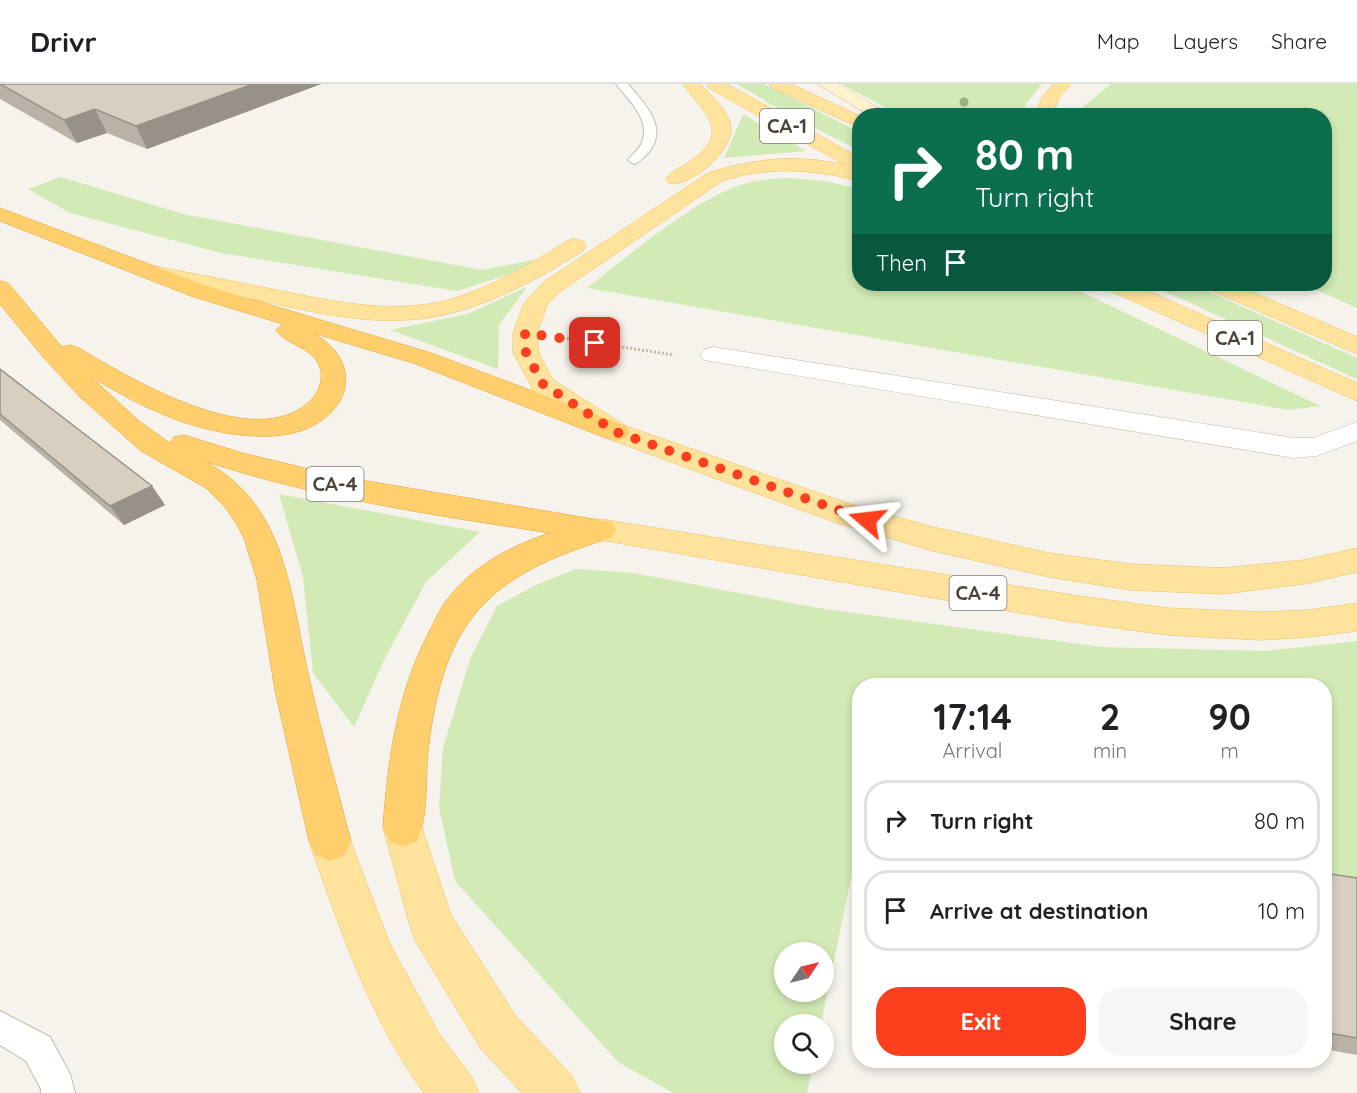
<!DOCTYPE html>
<html lang="en">
<head>
<meta charset="utf-8">
<style>
	:root { --surface:#fff; --page:#f6f6f6; --text:#202124; --muted:#757577; --line:#e0e0e0; --accent:#fc3f1d }
	body { margin:0; font-family:Quicksand,sans-serif; background:var(--page); color:var(--text); height:100vh; display:flex; flex-direction:column; font-size:22px; white-space:nowrap }
	* { box-sizing:border-box; margin:0 }
	p { font-size:20px; color:var(--muted) }
	.icon { flex:none; width:33px; height:33px; fill:none; stroke:currentColor; stroke-width:2; stroke-linecap:round; stroke-linejoin:round }
	.map { position:relative; flex:1; overflow:hidden }
	.drawer { position:absolute; left:852px; top:594px; width:480px; height:390px; display:flex; flex-direction:column; background:var(--surface); border-radius:24px; box-shadow:0 3px 9px #0003 }
	.drawer>* { flex:none }
	.hud { position:absolute; left:852px; top:24px; width:480px; height:183px; border-radius:24px; box-shadow:0 3px 9px #0003; background:#0b6e4f; color:#fff; overflow:hidden }
	.needle { width:39px; rotate:55deg }
	.controls { position:absolute; left:774px; top:858px; display:grid; gap:12px }
	.controls a { display:grid; place-items:center; width:60px; height:60px; border-radius:50%; background:var(--surface); box-shadow:0 3px 9px #0003; font-size:30px }
	.pin { position:absolute; display:grid; place-items:center; width:51px; height:51px; color:#fff; margin:-26px; border-radius:12px; box-shadow:0 3px 9px #0006 }
	.me { position:absolute; width:66px; margin:-33px; rotate:287deg; stroke-linejoin:round; filter:drop-shadow(0 0 4px #0008) }
	.turn { display:flex; align-items:center; gap:21px; height:126px; padding:0 24px; font-size:27px }
	.turn .icon { width:78px; height:78px; stroke-width:2.5 }
	.turn b { display:block; font-size:42px; line-height:51px }
	.then { display:flex; align-items:center; height:57px; padding:0 24px; background:#0003; gap:12px; font-size:22px }
	.eta { display:flex; justify-content:space-evenly; align-items:center; height:102px; text-align:center }
	.eta b { font-size:36px; font-weight:700; line-height:42px }
	.action { display:flex; gap:12px; margin-top:auto; padding:12px 24px }
	.action a { flex:1; height:69px; border-radius:24px; background:var(--accent); color:#fff; font-size:24px; font-weight:700; line-height:69px; text-align:center }
	.action a+a { background:var(--page); color:var(--text) }
	ul { padding:0; list-style:none }
	li { display:flex; align-items:center; gap:18px; height:81px; margin:0 12px 9px; padding:0 12px; border:3px solid var(--line); border-radius:24px }
	li div { flex:1 }
	li b { display:block; font-size:22px }
	li em { font-style:normal }
	header { display:flex; align-items:center; gap:36px; box-sizing:border-box; height:84px; padding:0 30px; background:var(--surface); border-bottom:2px solid var(--line) }
	header strong { font-size:28px }
	nav { display:flex; gap:33px; margin-inline-start:auto; font-size:21px }
	.map>svg:first-child { display:block }
	.green { fill:#d2eab5; fill-rule:evenodd }
	.lines { fill:none; stroke-linecap:round; stroke-linejoin:round }
	.lane-casing { stroke:#c2bbae; stroke-width:2 }
	.street-casing { stroke:#c2bbae; stroke-width:1 }
	.secondary-casing { stroke:#d6c79b; stroke-width:1 }
	.primary-casing { stroke:#e6c16a; stroke-width:1 }
	.highway-casing { stroke:#e0a43c; stroke-width:1 }
	.path { stroke:#c4b79f; stroke-width:3; stroke-dasharray:2 2; stroke-linecap:butt }
	.lane { fill:#fff; fill-rule:evenodd }
	.street { fill:#fff; fill-rule:evenodd }
	.secondary { fill:#fff3cd; fill-rule:evenodd }
	.primary { fill:#ffe39c; fill-rule:evenodd }
	.highway { fill:#ffcf6e; fill-rule:evenodd }
	.tree { fill:#97b381 }
	.wall { fill:#bab2a6 }
	.shaded-wall { fill:#979187 }
	.building { fill:#d8cfc1; stroke:#979187; stroke-width:1.5 }
	.route { stroke:#fc3f1d; stroke-width:10; stroke-dasharray:0 18 }
	.labels { text-anchor:middle; stroke-width:5; stroke-linejoin:round; paint-order:stroke }
	.shield { fill:#fff; stroke:#817c74; stroke-width:1.5 }
	.shield-label { font-size:20px; font-weight:bold; fill:#4b4439 }
</style>
</head>
<body>
<header>
<strong>Drivr</strong>
<nav><a>Map</a><a>Layers</a><a>Share</a></nav>
</header>
<div class="map">
<svg width="1357" height="1009" viewBox="0 0 1357 1009">
	<rect width="100%" height="100%" fill="#f6f3ec"/>
	<!-- green -->
	<path class="green" d="M737,0H764L859,48V66L794,34Z
		M841,0H1042L1025,21L1024,31H900Z
		M1111,0H1357V224L1303,200H1324V32L1086,31L1084,22Z
		M743,31H744L806,67L724,74Z
		M61,93L183,130L482,186L544,174L516,188L457,207L221,169L70,129L28,105Z
		M788,94L825,97L859,105L860,200H1065L1320,322L1289,326L587,204C630,171 699,110 751,98C762,95 776,95 788,94Z
		M1148,200H1192L1357,274V295Z
		M527,203L499,241L498,285L390,246L467,230Z
		M279,410L480,448L426,498L385,574L354,643L313,589L303,493Z
		M576,485L634,489L818,524L1102,563L1266,567L1357,557V797L1325,792L1324,602H860L859,785L852,789L821,940H784V980H813L807,1009H673L618,978L455,797L439,724L443,664L470,575L497,522L536,501ZM784,868H824V908H784Z"/>
	<g class="lines">
		<!-- lane casing -->
		<g class="lane-casing">
			<path id="lane" d="M616,0H628C644,19 669,43 649,68C644,73 640,78 634,80L628,76C632,70 640,65 642,58C651,35 628,16 616,0Z
				M0,927L50,953L70,990L75,1009H41V1005L26,977L0,961Z"/>
		</g>
		<!-- street casing -->
		<g class="street-casing">
			<path id="street" d="M713,263L1294,354H1313L1357,338V357L1316,372L1294,374L704,276L700,271L704,266Z"/>
		</g>
		<!-- secondary casing -->
		<g class="secondary-casing">
			<path id="secondary" d="M818,0H838L892,32H870Z"/>
		</g>
		<!-- primary casing -->
		<g class="primary-casing">
			<path id="primary" d="M683,0H700C712,13 730,27 731,46C731,68 690,104 669,99L666,95C672,86 684,82 692,76C733,46 702,28 683,0Z
				M707,0H727L860,74V97C813,85 768,82 722,97L561,207L547,221L537,249L539,269L553,296L626,342L853,421L933,443L1049,469L1130,480L1223,484L1304,476L1357,464V488L1304,500L1223,510L1130,506L1049,493L933,467L834,438L606,354L534,307L513,269V249L524,219L545,197L708,89C754,74 799,70 845,81L709,4Z
				M770,0H791L860,32V44L772,4Z
				M1054,0H1071L1059,14L1052,32H1034L1043,12Z
				M575,155L583,157L586,162L583,167C536,196 488,223 433,233C376,243 317,229 262,217C226,210 190,203 154,196L146,194L143,189L146,184L154,182C190,189 226,196 262,203C322,215 388,232 448,216C491,204 530,180 567,157Z
				M1102,200H1132L1357,299V317L1106,205Z
				M1204,200H1234L1357,253V270L1208,205Z
				M600,435L1072,511L1167,524L1262,528L1309,526L1357,519V547L1309,553L1262,556L1167,551L1072,538L589,454L584,446L589,438Z
				M403,723L417,729L451,831L515,931L572,992L580,1009H522L481,965L416,858L410,842L383,743L389,729Z
				M330,737L345,743L390,860L440,951L471,992L479,1009H424C369,934 340,844 309,757L315,743Z"/>
		</g>
		<!-- highway casing -->
		<g class="highway-casing">
			<path id="highway" d="M0,124L207,202L431,269L626,342L630,348L626,354L616,357L606,354L413,279L313,249C360,275 355,324 306,345C290,351 273,353 256,352C196,350 140,323 90,292L139,337L170,359L174,353L184,351L242,369L337,392L611,438L616,446L611,454C488,491 443,536 428,667C425,696 429,730 417,757L403,763L389,757L383,743C388,674 397,610 429,548C435,536 441,522 450,512C474,481 513,461 550,449C434,431 316,414 204,377C289,421 290,515 310,598C322,651 337,704 351,757L345,771L330,777L315,771L309,757L275,606L257,496L244,454L236,439L224,422L206,404L141,367L80,313L43,273L0,220V197L8,199L62,263L70,261L79,264C131,295 255,370 310,317C320,307 325,292 318,279C309,262 286,261 276,246L283,240L191,212L0,137Z"/>
		</g>
		<!-- path -->
		<path class="path" d="M563,254L674,271"/>
		<!-- lane -->
		<use href="#lane" class="lane"/>
		<!-- street -->
		<use href="#street" class="street"/>
		<!-- secondary -->
		<use href="#secondary" class="secondary"/>
		<!-- primary -->
		<use href="#primary" class="primary"/>
		<!-- highway -->
		<use href="#highway" class="highway"/>
	</g>
	<!-- trees -->
	<circle class="tree" cx="964" cy="18" r="4.5"/>
	<!-- wall -->
	<path class="wall" d="M0,0H321L147,65L107,49L77,59L0,15Z
		M0,285L152,402L165,421L124,441L0,336Z
		M1324,789L1357,794V971L1324,965Z"/>
	<!-- shaded-wall -->
	<path class="shaded-wall" d="M253,0H321L147,65L136,42Z
		M95,25L107,49L77,59L64,36Z
		M152,402L165,421L124,441L110,422Z"/>
	<!-- building -->
	<path class="building" d="M0,0H253L136,42L95,25L64,36Z
		M0,285L152,402L110,422L0,330Z
		M1324,789L1357,794V954L1324,948Z"/>
	<g class="lines">
		<!-- route -->
		<path class="route" d="M595,259L525,249L526,269L543,300L616,348L867,436"/>
	</g>
	<g class="labels">
		<!-- shield labels -->
		<g class="shield">
			<rect x="760" y="25" width="54" height="34" rx="4.5"/>
			<rect x="1208" y="237" width="54" height="34" rx="4.5"/>
			<rect x="306.5" y="383" width="57" height="34" rx="4.5"/>
			<rect x="949.5" y="492" width="57" height="34" rx="4.5"/>
		</g>
		<g class="shield-label">
			<text x="787" y="49">CA-1</text>
			<text x="1235" y="261">CA-1</text>
			<text x="335" y="407">CA-4</text>
			<text x="978" y="516">CA-4</text>
		</g>
	</g>
</svg>
<div class="controls">
<a><svg class="needle" viewBox="-14 -14 28 28"><path d="M0-13l5 13h-10z" fill="#e53935"/><path d="M0 13l5-13h-10z" fill="#757577"/></svg></a>
<a><svg class="icon" aria-label="search" viewBox="0 0 24 24"><circle cx="10" cy="10" r="6"/><path d="M15 15l6 6"/></svg></a>
</div>
<div class="pin" style="left:595px;top:259px;background:#d93025"><svg class="icon" aria-label="arrive" viewBox="0 0 24 24"><path d="M6 21V4h12l-3 4 3 4H6"/></svg></div>
<svg class="me" style="left:867px;top:436px" viewBox="-20 -20 40 40"><path d="M0-17L14 15 0 8-14 15z" fill="#fc3f1d" stroke="#fff" stroke-width="4"/></svg>
<div class="hud">
<div class="turn"><svg class="icon" aria-label="right" viewBox="0 0 24 24"><path d="M7 20v-9h11M14 6l5 5-5 5"/></svg><div><b>80 m</b>Turn right</div></div>
<div class="then">Then<svg class="icon" aria-label="arrive" viewBox="0 0 24 24"><path d="M6 21V4h12l-3 4 3 4H6"/></svg></div>
</div>
<section class="drawer">
<div class="eta">
<div><b>17:14</b><p>Arrival</p></div>
<div><b>2</b><p>min</p></div>
<div><b>90</b><p>m</p></div>
</div>
<ul>
<li><svg class="icon" aria-label="right" viewBox="0 0 24 24"><path d="M7 20v-9h11M14 6l5 5-5 5"/></svg><div><b>Turn right</b></div><em>80 m</em></li>
<li><svg class="icon" aria-label="arrive" viewBox="0 0 24 24"><path d="M6 21V4h12l-3 4 3 4H6"/></svg><div><b>Arrive at destination</b></div><em>10 m</em></li>
</ul>
<div class="action"><a>Exit</a><a>Share</a></div>
</section>
</div>
</body>
</html>
